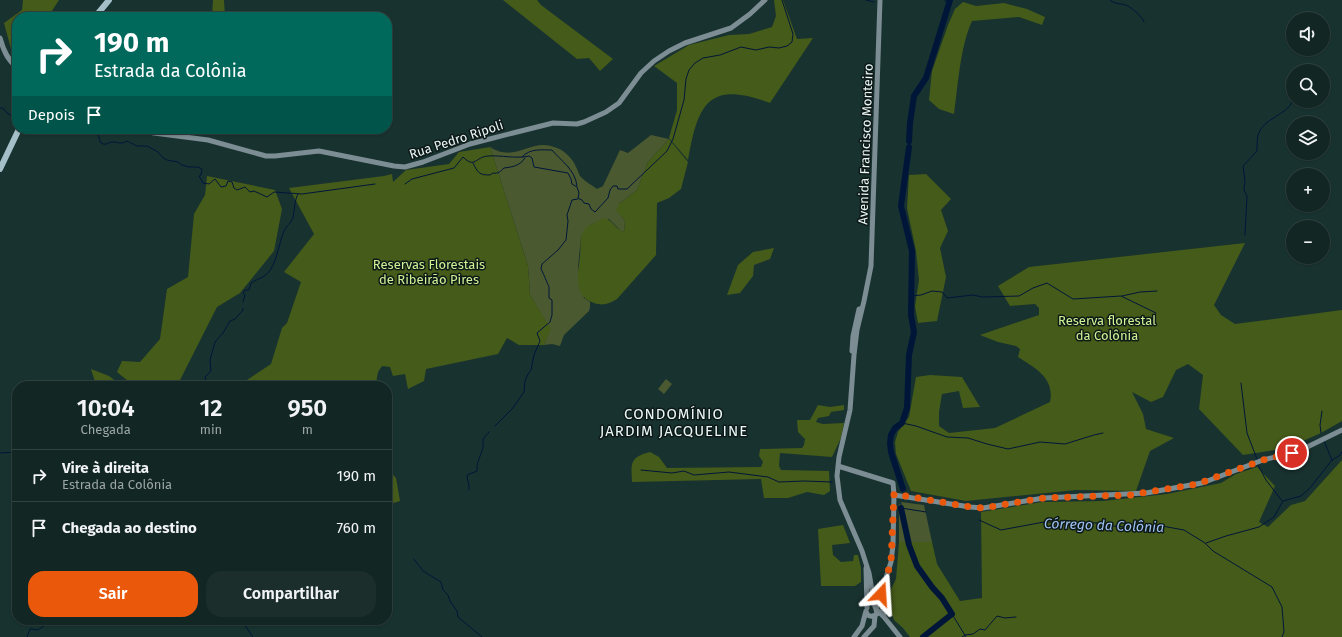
<!DOCTYPE html>
<html lang="pt">
<head>
<meta charset="utf-8">
<style>
	:root { --surface:#122624; --page:#1b2e2c; --text:#f1f3f6; --muted:#9ca5a6; --line:#314341; --accent:#ea580c }
	body { margin:0; font-family:"Fira Sans",sans-serif; background:var(--page); color:var(--text); height:100vh; display:flex; flex-direction:column; font-size:15px; white-space:nowrap }
	* { box-sizing:border-box; margin:0 }
	p { font-size:13px; color:var(--muted) }
	.icon { flex:none; width:22px; height:22px; fill:none; stroke:currentColor; stroke-width:2; stroke-linecap:round; stroke-linejoin:round }
	.map { position:relative; flex:1; overflow:hidden }
	.panel { position:absolute; left:12px; top:381px; width:380px; height:244px; display:flex; flex-direction:column; background:var(--surface); border-radius:16px; box-shadow:0 1px 3px #0004,0 0 0 1px var(--line) }
	.panel>* { flex:none }
	.guide { position:absolute; left:12px; top:12px; width:380px; height:122px; border-radius:16px; box-shadow:0 1px 3px #0004,0 0 0 1px var(--line); background:#00695c; color:#fff; overflow:hidden }
	.tools { position:absolute; left:1286px; top:12px; display:grid; gap:8px }
	.tools a { display:grid; place-items:center; width:44px; height:44px; border-radius:50%; background:var(--surface); box-shadow:0 1px 3px #0004,0 0 0 1px var(--line); font-size:20px }
	.pin { position:absolute; display:grid; place-items:center; width:34px; height:34px; color:#fff; margin:-17px; border:2px solid #fff; border-radius:50%; box-shadow:0 1px 4px #0007 }
	.me { position:absolute; width:44px; margin:-22px; rotate:20deg; stroke-linejoin:round; filter:drop-shadow(0 0 3px #0008) }
	.turn { display:flex; align-items:center; gap:14px; height:84px; padding:0 16px; font-size:18px }
	.turn .icon { width:52px; height:52px; stroke-width:2.5 }
	.turn b { display:block; font-size:28px; line-height:34px }
	.then { display:flex; align-items:center; height:38px; padding:0 16px; background:#0003; gap:8px; font-size:15px }
	.eta { display:flex; justify-content:space-evenly; align-items:center; height:68px; text-align:center }
	.eta b { font-size:24px; font-weight:600; line-height:28px }
	.action { display:flex; gap:8px; margin-top:auto; padding:8px 16px }
	.action a { flex:1; height:46px; border-radius:16px; background:var(--accent); color:#fff; font-size:16px; font-weight:600; line-height:46px; text-align:center }
	.action a+a { background:var(--page); color:var(--text) }
	ul { padding:0; list-style:none }
	li { display:flex; align-items:center; gap:12px; height:52px; padding:0 16px; border-top:1px solid var(--line) }
	li div { flex:1 }
	li b { display:block; font-size:15px }
	li em { font-style:normal }
	.map>svg:first-child { display:block }
	.green { fill:#4a5930 }
	.forest { fill:#455b19 }
	.lines { fill:none; stroke-linecap:round; stroke-linejoin:round }
	.stream { stroke:#001639; stroke-width:1 }
	.river { stroke:#001639; stroke-width:6 }
	.secondary { stroke:#7c8d93; stroke-width:5 }
	.highway { stroke:#a5bfc9; stroke-width:6 }
	.route { stroke:#ea580c; stroke-width:7; stroke-dasharray:0 12.6 }
	.labels { text-anchor:middle; stroke-width:3; stroke-linejoin:round; paint-order:stroke }
	.street-label { font-size:13px; fill:#e8f7f6; stroke:#0d1817 }
	.park-label { font-size:13px; fill:#cef295; stroke:#0d1817 }
	.water-label { font-size:14px; font-style:italic; fill:#9ec2ef; stroke:#0d1817 }
	.quarter-label { font-size:15px; letter-spacing:1px; fill:#e8f7f6; stroke:#0d1817 }
</style>
</head>
<body>
<div class="map">
<svg width="1342" height="637" viewBox="0 0 1342 637">
	<rect width="100%" height="100%" fill="#183230"/>
	<!-- green -->
	<path class="green" d="M651,135L669,139L648,162L637,190L619,204L621,216L625,221L624,232L621,231L609,219L592,224L581,237L578,267L584,298L590,302V307L589,311L564,335L560,346L552,344L544,345L550,329L530,295L528,266L490,147C516,164 531,136 557,148C565,151 573,159 576,167C578,170 578,173 580,176C584,181 592,185 597,189L603,186L620,150L628,153Z
		M666,379L672,384L664,394L658,389Z
		M901,502L924,505L932,542H899V505Z"/>
	<!-- forest -->
	<path class="forest" d="M23,0H59L48,17H17V56L11,49L4,23L22,10Z
		M213,0H224L225,17H212Z
		M503,0H537L541,5L613,59L600,71L589,58L577,59Z
		M774,0H783L797,39L813,38L770,103C708,80 698,104 688,160L669,138L677,110V83L654,66L689,45L729,35L749,34L772,27L776,16Z
		M963,2L976,6L1004,3L1027,9L1045,17L1042,25L1019,17L972,21C960,47 958,86 954,114L939,109L929,100L932,71L948,25L955,9Z
		M669,139L688,162L681,189L669,198L657,203L656,255L617,299C609,304 603,306 594,303C573,297 578,273 580,256C581,248 579,235 585,229C589,224 598,222 604,218C613,220 615,229 624,232L625,221L616,210L619,204L637,190L648,162Z
		M490,147L528,266L530,295L551,329L544,345H519L507,338L498,354L426,369L424,381L408,389L405,374L393,376L390,367L382,366L378,372L376,383L364,381V386H238L271,364L282,328L287,323L301,282L284,272L314,234L289,188L384,176L392,174L393,182L406,170L449,164L459,152Z
		M926,174L951,199L941,210L948,231L940,248L946,277L937,321L918,323L915,306L919,280L916,251L907,208L909,175Z
		M207,176L275,190L282,209L274,251L240,293L217,307L177,386H134L117,372L122,361L140,362L160,339L167,289L188,277L194,214L205,195Z
		M1245,243L1214,305L1221,315L1235,324L1342,310V421L1321,433L1287,448L1243,455L1199,409L1203,375L1188,364L1176,370L1163,397L1151,402L1132,392L1143,414L1146,429L1174,438L1150,451L1136,491L1076,490L966,501L911,491L896,454L895,442L898,432L909,417L916,377L930,375L962,377L980,407L963,408L959,391L942,394L939,412V426L949,433L995,428L1050,402C1055,378 1035,368 1018,357L1020,349L1016,346L998,342L980,335L1039,315V308L1035,304L1010,306L998,286L1029,267Z
		M774,248L770,259L754,265L753,276L740,293L727,295L738,265L753,252Z
		M91,369L109,376L122,386H100L95,382Z
		M818,405L830,407L844,405V410L831,412L829,416L818,418L816,422L823,424L844,423L841,438L832,457L780,453L779,466L781,470L829,471L830,491L824,495L807,492L788,498H764L761,479L632,482C631,463 630,457 650,452L659,457L667,468L761,467L763,462L759,456L760,449L802,448L804,445L805,439L798,432L797,420H810Z
		M1342,460V637H910L903,628L894,620L889,607L890,591L896,579L899,542H932L937,564L960,601L982,598L981,512L1042,502L1103,501L1167,494L1221,483L1236,474L1257,467L1275,486L1259,522L1268,527L1291,505L1305,501Z
		M387,468L396,478L400,501L387,505Z
		M843,525L850,543L832,545L833,555L841,562L853,561L854,555H858L861,568V582L855,586H821L818,529Z"/>
	<g class="lines">
		<!-- stream -->
		<path class="stream" d="M866,0L874,2
			M1110,0C1115,5 1122,3 1128,6C1133,9 1142,16 1144,22
			M945,1L950,0
			M0,108H3L6,112L16,119
			M93,129C96,133 100,136 100,142C106,147 107,142 113,142C120,142 120,145 127,141L137,146H147L158,152L163,158L167,160L178,162L182,165L189,167H198L202,169L201,175L199,176L203,183L209,184L215,179L221,187L226,186L228,181L232,182L234,188L237,190L245,187L250,192L254,191L267,197L274,192L302,194L375,184
			M522,157C530,148 542,150 552,150C561,161 575,169 577,186
			M473,163C478,173 479,175 490,175L493,173C498,174 501,171 504,168C512,167 520,166 525,158
			M405,184L412,179L454,168L463,157C475,169 475,157 488,156C501,155 516,159 529,156L532,158L534,167L568,173L571,179L572,184L577,187L579,193L578,198L582,200L584,203L589,204L591,209L595,212L608,198L610,190L613,186H617L618,189H627L667,151L673,139L684,100L686,79L689,70L695,63L703,58L720,55L741,47L756,50L769,47L779,48L787,46L792,42L793,34L782,0
			M1245,235L1247,196L1244,190L1245,181L1243,166L1257,151C1257,146 1257,140 1258,135C1263,118 1286,116 1293,101
			M911,296L921,295L932,291L942,292L947,298L973,295L982,297L1019,296L1033,288L1047,283L1073,299L1121,296L1156,313
			M1122,296L1140,292L1157,291
			M243,302L245,295L243,293L245,290H249L251,283C255,280 260,279 264,276C276,270 279,242 284,231C286,226 291,223 293,218C294,212 295,198 298,194
			M1241,383L1247,433L1257,459
			M206,386L207,383L205,377L211,371L210,360L215,342L223,333L230,321L235,319L243,310V308
			M902,423L916,426L947,437L968,438L987,444L1008,449L1040,442L1065,444L1094,435L1103,433
			M495,426L512,409L524,392L525,381L528,374L531,370L534,355L540,341L537,333L550,322L552,315V300L549,298C549,294 549,291 549,287C548,285 542,270 541,269L542,264L558,250L566,240L568,221L567,215L572,200L578,199
			M1321,433L1320,425L1322,411
			M1324,441L1332,460
			M0,453L17,452
			M1258,465L1266,480L1282,501
			M641,470L672,473L684,471L694,475L729,472L768,477L779,482L804,481L832,482
			M469,490C470,484 467,481 467,475L477,471C476,458 485,453 483,439L489,432
			M901,503V508L926,512
			M979,520L1001,530L1044,522L1098,523L1112,526L1144,528L1162,526L1184,530L1205,543L1213,551L1272,587L1282,607L1284,632L1282,637
			M1206,543L1226,536L1259,527L1274,517L1283,501L1301,496L1310,488L1332,460L1339,456L1342,452
			M414,559L423,571L441,582L443,590L448,595L450,601L457,611L458,617L482,637
			M952,614L966,637
			M247,620L246,627L253,637
			M27,637L30,629L38,630L45,625L48,620
			M962,637L965,635L973,634L980,629L985,630L997,616L1005,618L1016,617"/>
		<!-- river -->
		<path class="river" d="M909,141L910,123L914,96L926,78L950,0
			M903,489L891,452L890,443L891,435L895,428L902,423L907,408L909,355L914,332L911,315L912,251L901,206L909,147
			M901,508L909,545L917,566L932,587L942,598L952,614L923,637"/>
		<!-- secondary -->
		<path class="secondary" d="M0,38C3,49 7,60 17,67
			M139,129L154,133L208,140L266,156H275L319,151L394,166L405,167L423,162L470,144L513,133L553,123L577,124L584,122L606,112L619,103L641,73L654,61L669,51L685,43L731,28L750,14L765,0
			M852,351L853,336L859,309
			M838,466L893,483L894,495L893,545L891,562L876,609L877,614L873,616C869,617 867,615 866,611
			M894,495L970,507L983,508L1044,498L1146,493L1202,483L1263,460L1299,451L1342,430
			M866,568L867,608
			M881,597L884,617
			M875,607L869,573L862,551L840,500L837,476L839,457L850,410L854,355L857,330L864,301L871,266L880,0
			M877,610L884,617L900,637
			M854,637L862,626L866,611
			M864,637L874,626L875,616"/>
		<!-- highway -->
		<path class="highway" d="M95,17L109,0
			M0,169L19,129"/>
	</g>
	<g class="lines">
		<!-- route -->
		<path class="route" d="M881,594L891,562L894,494L970,507L983,508L1044,498L1130,495L1197,484L1263,460L1292,453"/>
	</g>
	<g class="labels">
		<!-- street labels -->
		<g class="street-label">
			<text transform="translate(456 139) rotate(-18)" y="5">Rua Pedro Ripoli</text>
			<text transform="translate(865 144) rotate(-88)" y="5">Avenida Francisco Monteiro</text>
		</g>
		<!-- park labels -->
		<g class="park-label">
			<text x="429" y="269">Reservas Florestais<tspan x="429" dy="15">de Ribeirão Pires</tspan></text>
			<text x="1107" y="325">Reserva florestal<tspan x="1107" dy="15">da Colônia</tspan></text>
		</g>
		<!-- water labels -->
		<g class="water-label">
			<text transform="translate(1104 525) rotate(2)" y="5">Córrego da Colônia</text>
		</g>
		<!-- quarter labels -->
		<g class="quarter-label">
			<text x="674" y="419">CONDOMÍNIO<tspan x="674" dy="17">JARDIM JACQUELINE</tspan></text>
		</g>
	</g>
</svg>
<div class="tools">
<a><svg class="icon" aria-label="sound" viewBox="0 0 24 24"><path d="M4 9h4l5-4v14l-5-4H4zM17 9q2 3 0 6"/></svg></a>
<a><svg class="icon" aria-label="search" viewBox="0 0 24 24"><circle cx="10" cy="10" r="6"/><path d="M15 15l6 6"/></svg></a>
<a><svg class="icon" aria-label="layers" viewBox="0 0 24 24"><path d="M12 4l9 5-9 5-9-5zM3 14l9 5 9-5"/></svg></a>
<a>+</a>
<a>−</a>
</div>
<div class="pin" style="left:1292px;top:453px;background:#d93025"><svg class="icon" aria-label="arrive" viewBox="0 0 24 24"><path d="M6 21V4h12l-3 4 3 4H6"/></svg></div>
<svg class="me" style="left:881px;top:594px" viewBox="-20 -20 40 40"><path d="M0-17L14 15 0 8-14 15z" fill="#ea580c" stroke="#fff" stroke-width="4"/></svg>
<div class="guide">
<div class="turn"><svg class="icon" aria-label="right" viewBox="0 0 24 24"><path d="M7 20v-9h11M14 6l5 5-5 5"/></svg><div><b>190 m</b>Estrada da Colônia</div></div>
<div class="then">Depois<svg class="icon" aria-label="arrive" viewBox="0 0 24 24"><path d="M6 21V4h12l-3 4 3 4H6"/></svg></div>
</div>
<section class="panel">
<div class="eta">
<div><b>10:04</b><p>Chegada</p></div>
<div><b>12</b><p>min</p></div>
<div><b>950</b><p>m</p></div>
</div>
<ul>
<li><svg class="icon" aria-label="right" viewBox="0 0 24 24"><path d="M7 20v-9h11M14 6l5 5-5 5"/></svg><div><b>Vire à direita</b><p>Estrada da Colônia</p></div><em>190 m</em></li>
<li><svg class="icon" aria-label="arrive" viewBox="0 0 24 24"><path d="M6 21V4h12l-3 4 3 4H6"/></svg><div><b>Chegada ao destino</b></div><em>760 m</em></li>
</ul>
<div class="action"><a>Sair</a><a>Compartilhar</a></div>
</section>
</div>
</body>
</html>
